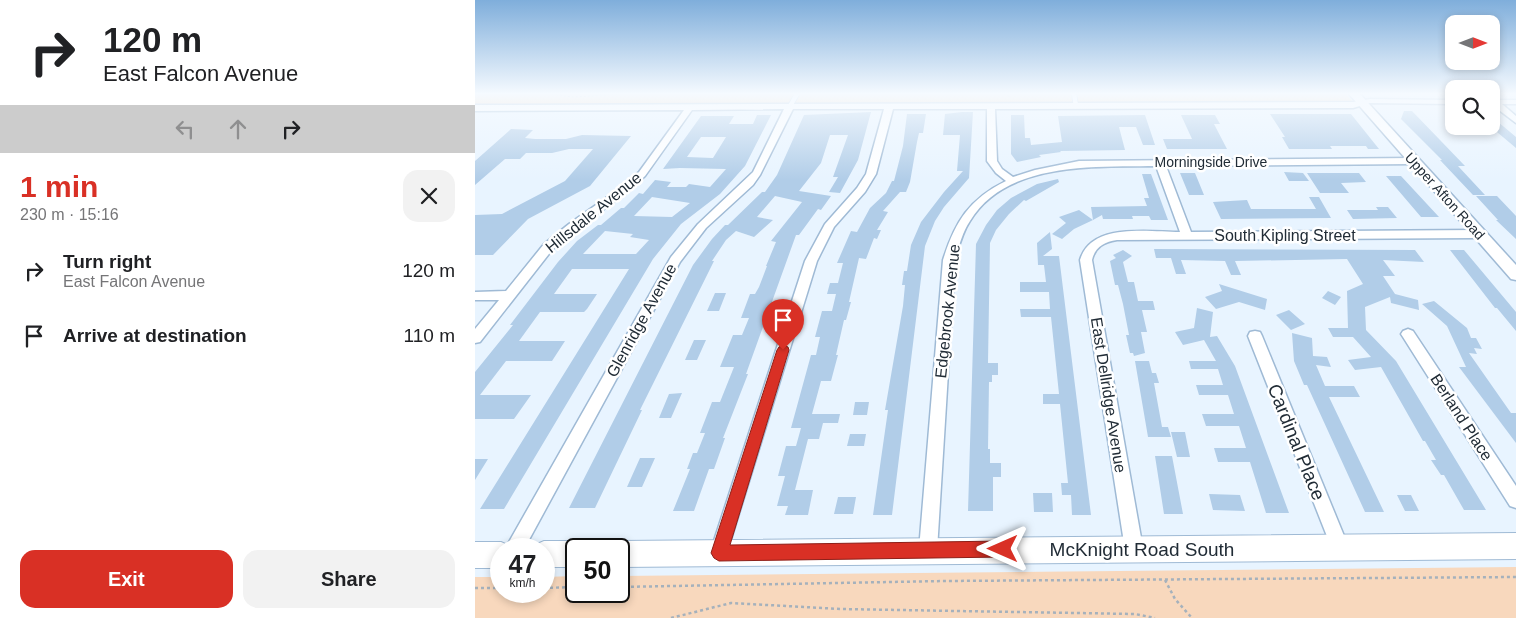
<!DOCTYPE html>
<html lang="en">
<head>
<meta charset="utf-8">
<style>
	:root { --surface:#fff; --page:#f2f2f2; --text:#202124; --muted:#757577; --accent:#d93025 }
	body { margin:0; font-family:Helvetica,sans-serif; background:var(--page); color:var(--text); height:100vh; display:flex; flex-direction:column; font-size:19px; white-space:nowrap }
	* { box-sizing:border-box; margin:0 }
	p { font-size:16px; color:var(--muted) }
	.icon { flex:none; width:28px; height:28px; fill:none; stroke:currentColor; stroke-width:2; stroke-linecap:round; stroke-linejoin:round }
	.map { position:relative; flex:1; overflow:hidden }
	.sheet { display:flex; flex-direction:column; background:var(--surface); width:475px }
	.sheet>* { flex:none }
	.guide { background:#fff; color:var(--text); overflow:hidden }
	.needle { width:32px; rotate:90deg }
	.fabs { position:absolute; left:970px; top:15px; display:grid; gap:10px }
	.fabs a { display:grid; place-items:center; width:55px; height:55px; border-radius:10px; background:var(--surface); box-shadow:0 2px 8px #0003; font-size:25px }
	.speed { position:absolute; left:15px; top:538px; display:flex; gap:10px; font-size:25px; font-weight:700; text-align:center }
	.speed>* { display:grid; place-content:center; width:65px; height:65px; border-radius:50%; background:var(--surface); box-shadow:0 2px 8px #0003; line-height:1 }
	.speed small { font-size:12px; font-weight:400 }
	.speed .limit { border:2px solid #111; border-radius:8px; background:#fff; color:#111 }
	.pin { position:absolute; display:grid; place-items:center; width:42px; height:42px; color:#fff; margin:-51px -21px; border-radius:50% 50% 50% 0; rotate:-45deg; box-shadow:0 0 5px #0007 }
	.pin .icon { rotate:45deg }
	.me { position:absolute; width:55px; margin:-28px; rotate:270deg; stroke-linejoin:round; filter:drop-shadow(0 0 4px #0008) }
	.turn { display:flex; align-items:center; gap:18px; height:105px; padding:0 20px; font-size:22px }
	.turn .icon { width:65px; height:65px; stroke-width:2.5 }
	.turn b { display:block; font-size:35px; line-height:42px }
	.lanes { display:flex; align-items:center; height:48px; padding:0 20px; background:#0003; justify-content:center; gap:25px; direction:ltr }
	.lanes .off { opacity:.35 }
	.round { display:grid; place-items:center; flex:none; width:52px; height:52px; border-radius:15px; background:var(--page) }
	.overview { display:flex; align-items:center; justify-content:space-between; height:85px; padding:0 20px }
	h1 { font-size:30px; font-weight:600; line-height:38px; color:var(--accent) }
	.primary-button { display:flex; gap:10px; margin-top:auto; padding:10px 20px }
	.primary-button a { flex:1; height:58px; border-radius:15px; background:var(--accent); color:#fff; font-size:20px; font-weight:600; line-height:58px; text-align:center }
	.primary-button a+a { background:var(--page); color:var(--text) }
	ul { padding:0; list-style:none }
	li { display:flex; align-items:center; gap:15px; height:65px; padding:0 20px }
	li div { flex:1 }
	li b { display:block; font-size:19px }
	li em { font-style:normal }
	main { display:flex; flex:1; min-height:0 }
	.map>svg:first-child { display:block }
	.green { fill:#f8d8bd }
	.building { fill:#b1cde8; fill-rule:evenodd }
	.lines { fill:none; stroke-linecap:round; stroke-linejoin:round }
	.service-casing { stroke:#9fbad5; stroke-width:6 }
	.minor-casing { stroke:#9fbad5; stroke-width:3 }
	.tertiary-casing { stroke:#9fbad5; stroke-width:3 }
	.secondary-casing { stroke:#9fbad5; stroke-width:2 }
	.path-far1 { stroke:#a5b1bc; stroke-width:1; stroke-dasharray:2 2; stroke-linecap:butt }
	.path { stroke:#a5b1bc; stroke-width:2.5; stroke-dasharray:3 3; stroke-linecap:butt }
	.service { stroke:#fff; stroke-width:4.5 }
	.minor { fill:#fff; fill-rule:evenodd }
	.tertiary { fill:#fff; fill-rule:evenodd }
	.secondary { fill:#fff; fill-rule:evenodd }
	.route { fill:#d93025; stroke:#8d1f18 }
	.labels { text-anchor:middle; stroke-width:5; stroke-linejoin:round; paint-order:stroke }
	.far-street-label { font-size:14px; fill:#212c36; stroke:#fff }
	.street-label { font-size:16px; fill:#212c36; stroke:#fff }
	.near-street-label { font-size:19px; fill:#212c36; stroke:#fff }
</style>
</head>
<body>
<main>
<section class="sheet">
<div class="guide">
<div class="turn"><svg class="icon" aria-label="right" viewBox="0 0 24 24"><path d="M7 20v-9h11M14 6l5 5-5 5"/></svg><div><b>120 m</b>East Falcon Avenue</div></div>
<div class="lanes"><svg class="icon off" aria-label="left" viewBox="0 0 24 24"><path d="M17 20v-9H6M10 6l-5 5 5 5"/></svg><svg class="icon off" aria-label="ahead" viewBox="0 0 24 24"><path d="M12 20V5M6 11l6-6 6 6"/></svg><svg class="icon" aria-label="right" viewBox="0 0 24 24"><path d="M7 20v-9h11M14 6l5 5-5 5"/></svg></div>
</div>
<div class="overview"><div><h1>1 min</h1><p>230 m · 15:16</p></div><a class="round"><svg class="icon" aria-label="close" viewBox="0 0 24 24"><path d="M6 6l12 12M18 6L6 18"/></svg></a></div>
<ul>
<li><svg class="icon" aria-label="right" viewBox="0 0 24 24"><path d="M7 20v-9h11M14 6l5 5-5 5"/></svg><div><b>Turn right</b><p>East Falcon Avenue</p></div><em>120 m</em></li>
<li><svg class="icon" aria-label="arrive" viewBox="0 0 24 24"><path d="M6 21V4h12l-3 4 3 4H6"/></svg><div><b>Arrive at destination</b></div><em>110 m</em></li>
</ul>
<div class="primary-button"><a>Exit</a><a>Share</a></div>
</section>
<div class="map">
<svg width="1041" height="618" viewBox="0 0 1041 618">
	<rect width="100%" height="100%" fill="#e8f4ff"/>
	<!-- green -->
	<path class="green" d="M0,94H871L878,102L32,105L0,104Z
		M1041,567V618H0V577H26V591H69V577L101,576V591H144V576Z"/>
	<!-- building -->
	<path class="building" d="M929,111H937L965,140L990,166H983L1010,195H998L965,160H967L926,119Z
		M396,112L383,160L365,193L354,192L363,177H358L373,135H355L346,163L324,191L356,196L346,210L343,209L324,235H321L271,374H273L248,438H250L239,469H234L219,511H198L215,469H212L218,453H222L230,433H225L237,402H245L259,367H245L258,335H267L274,318H266L275,294H280L284,287L292,266H291L301,242L296,241L327,202L300,196L282,217L298,220L279,237L261,231L251,240L237,261H239L165,410H167L120,508H94L218,265L237,239L250,225H253L287,192H290L302,175L329,115Z
		M487,112H498L494,178L469,207L460,221L450,246L417,515H398L413,410H410L428,306L430,285H427L429,271H432L436,245L446,222L469,192L488,171H482L485,135H468L470,114Z
		M432,114H451L448,133H444L442,142L435,182L431,192H425L408,211L413,212L402,230H406L402,239L399,238L391,259L384,258L374,302H376L371,320H369L361,355H363L360,366L356,381H346L337,414H365L363,423H348L344,439H333L320,490H338L333,515H310L313,506H302L310,476H303L311,446H321L326,428H316L336,355H341L345,337H340L347,311H357L361,294H352L355,283H363L368,263H362L376,231L382,232L395,208L411,193L417,181H419L428,146Z
		M795,114H876L904,149H893L891,146H855L857,149H814L807,137H810Z
		M282,115H296L270,166L245,194L206,224L178,259L29,509H5L154,269H97L79,294H122L112,309L109,312H65L44,341H90L77,361H31L5,395H56L39,419H0V372L38,325H35L83,262L102,241L123,225H126L146,208H149L164,193L168,194L180,180L196,182L192,187H211L214,184L235,187L251,169L205,168L188,169L226,116H259L254,124H278ZM226,137H251L238,158L212,157ZM177,197L215,203L197,217L159,216ZM130,231L158,234L155,237L174,240L161,254H108Z
		M536,115H549L550,138H555L556,145L587,142L583,116L670,115L680,145H668L661,127H644L650,150L585,151L586,152L564,155L566,157L542,162L536,154Z
		M706,115H740L745,124H739L752,149H692L688,139H717Z
		M1016,116L1041,137V148L1016,127Z
		M36,129L58,130L50,138L60,139H91L107,135L156,136L115,186L53,219L18,255H0V215L27,214L90,181L118,149H94L77,153H51L45,159H30L0,185V161Z
		M809,172L828,173L834,181H814Z
		M705,173H720L729,195H714Z
		M832,173H884L891,182L866,183L874,193H845Z
		M667,174H676L693,220H676L674,216H657L658,219H628L627,215L618,220L616,207L672,206L669,198H674Z
		M911,176H926L964,217H946Z
		M583,179L584,182L551,201L549,200L534,214L521,230L515,243L513,363H523V375H517V382H514L513,449H515V463H526V477H518V511H493L501,244L511,225L522,210L536,198L562,184Z
		M1001,196H1022L1041,216V239L1021,220H1023Z
		M834,197H844L856,218L746,219L738,202L772,200L776,209H841Z
		M901,207H913L922,218L878,219L872,210H903Z
		M604,210L618,220L599,229L587,239L577,234L591,223L584,217Z
		M575,232L577,249L568,256H584L616,515H597L596,495H587L586,483H593L585,404H568V394H584L576,317H546L545,309H575L574,292H545V282H571L569,265H563L562,243Z
		M679,249L940,250L949,262L908,260L920,276H908L920,294L943,300L944,310L916,303L915,297L890,307L891,330L921,361L1011,510H989L969,475H966L956,460H961L950,441H948L906,367L880,370L873,360L896,357L878,337H858L853,328H873L872,291L888,284L872,259L760,261L766,275H756L750,261L706,260L711,274H701L696,258H681Z
		M648,250L657,256L648,262L653,282H659L663,301H678L680,310H667L672,332H666L670,353L659,356L658,353H655L651,335H654L648,304L643,285H640L635,261L641,258L638,255Z
		M975,250H989L1041,312V331L1022,308H1020Z
		M744,284L792,299L790,310L764,302L741,309L730,297L747,291Z
		M853,291L866,297L860,305L847,298Z
		M240,293H251L244,311H232Z
		M959,301L992,328L996,338H1001L1007,349L999,348L1002,354L994,353L1036,413H1041V443L984,367H991L972,326L947,304Z
		M722,308L738,312L735,337L742,336L760,366L814,513H791L775,462H743L739,448H771L764,426H731L727,414H759L753,395H724L721,385H748L743,369H716L714,361H741L729,340L708,345L700,332L719,328Z
		M814,310L830,324L816,330L801,315Z
		M817,333L837,338L838,356L852,357L856,367L841,365L850,386H879L885,397H854L909,512H890L832,385H829L819,361Z
		M219,340H231L222,360H210Z
		M660,361H674L677,373H681L684,383H679L687,427H693L696,437H673Z
		M207,393L196,418H184L194,394Z
		M380,402H394L392,415H378Z
		M696,432H710L715,457H702Z
		M375,434H391L389,446H372Z
		M680,456H697L708,514H689Z
		M165,458H180L167,487H152Z
		M0,459H13L0,480Z
		M558,493H577L578,512H559Z
		M734,494L765,495L770,511L738,510Z
		M922,495H936L944,511H930Z
		M363,497H381L378,514H359Z"/>
	<g class="lines">
		<!-- service casing -->
		<g class="service-casing">
			<path id="service" d="M599,94L601,106
				M314,108L322,94"/>
		</g>
		<!-- minor casing -->
		<g class="minor-casing">
			<path id="minor" d="M895,99L979,100V104L895,103L878,108L520,109L522,161L527,169L538,177L560,170L604,161L939,158L944,161L939,164L691,166L716,232L1003,230L1008,234L1003,238L642,240C629,242 620,247 617,260L668,549L665,555L659,558L653,555L650,549L605,260C616,222 674,232 705,232L681,166C622,167 531,161 495,221C487,233 484,246 480,260L462,550L459,556L453,559L447,556L444,550L468,260C480,222 494,199 531,181L521,173L512,161V109H418L401,174L390,192L359,227L342,261L250,559L244,562L238,559L235,553L330,261L350,224L382,188L391,174L409,109H318L285,175L278,185L231,228L205,262L49,549H30L196,257L223,224L278,172L309,109L217,110L170,176L153,192L102,228L77,250L5,342L0,343V329L24,300H0V292L31,291L69,244L94,224L145,188L164,172L209,110L0,111V105L878,102Z
				M1016,100H1041V104H1027L1041,116V123L1016,104Z
				M933,329L938,331L1041,486V508L1035,506L928,337L926,334L928,331Z
				M780,331L785,332L787,336L874,548L871,554L865,557L859,554L773,336L775,332Z"/>
		</g>
		<!-- tertiary casing -->
		<g class="tertiary-casing">
			<path id="tertiary" d="M874,94H885L1041,265V280L1036,279Z"/>
		</g>
		<!-- secondary casing -->
		<g class="secondary-casing">
			<path id="secondary" d="M1041,533V559L144,567V549H133L135,545L144,541Z
				M69,541H101L110,545L112,549H101V567H69V549H58L60,545Z
				M0,542H26L35,546L37,549H26V568H0Z"/>
		</g>
		<!-- path-far1 -->
		<path class="path-far1" d="M77,94L98,97L144,94
			M529,94L536,97"/>
		<!-- path -->
		<path class="path" d="M690,580L700,599L717,618
			M144,587L470,581L1041,577
			M0,588H26
			M69,588L101,587
			M196,618L256,603L365,609L660,614L680,618"/>
		<!-- service -->
		<use href="#service" class="service"/>
		<!-- minor -->
		<use href="#minor" class="minor"/>
		<!-- tertiary -->
		<use href="#tertiary" class="tertiary"/>
		<!-- secondary -->
		<use href="#secondary" class="secondary"/>
	</g>
	<!-- sky -->
	<linearGradient id="sky" x2="0" y2="1"><stop stop-color="#7faedb"/><stop offset="0.52" stop-color="#f5faff"/><stop offset="1" stop-color="#f5faff" stop-opacity="0"/></linearGradient>
	<rect width="1041" height="180" fill="url(#sky)"/>
	<!-- route -->
	<path class="route" d="M308,345L313,347L314,350L255,545L528,541L533,544L536,549L533,555L528,557L244,561L239,558L236,553L302,350L304,347Z"/>
	<g class="labels">
		<!-- far-street labels -->
		<g class="far-street-label">
			<text x="736" y="167">Morningside Drive</text>
			<text transform="translate(970 196) rotate(48)" y="5">Upper Afton Road</text>
		</g>
		<!-- street labels -->
		<g class="street-label">
			<text transform="translate(118 212) rotate(-39)" y="6">Hillsdale Avenue</text>
			<text x="810" y="241">South Kipling Street</text>
			<text transform="translate(472 311) rotate(-84)" y="6">Edgebrook Avenue</text>
			<text transform="translate(166 320) rotate(-61)" y="6">Glenridge Avenue</text>
			<text transform="translate(634 395) rotate(81)" y="6">East Dellridge Avenue</text>
			<text transform="translate(987 417) rotate(57)" y="6">Berland Place</text>
		</g>
		<!-- near-street labels -->
		<g class="near-street-label">
			<text transform="translate(822 442) rotate(68)" y="7">Cardinal Place</text>
			<text x="667" y="556">McKnight Road South</text>
		</g>
	</g>
</svg>
<div class="fabs">
<a><svg class="needle" viewBox="-14 -14 28 28"><path d="M0-13l5 13h-10z" fill="#e53935"/><path d="M0 13l5-13h-10z" fill="#757577"/></svg></a>
<a><svg class="icon" aria-label="search" viewBox="0 0 24 24"><circle cx="10" cy="10" r="6"/><path d="M15 15l6 6"/></svg></a>
</div>
<div class="speed"><div>47<small>km/h</small></div><div class="limit">50</div></div>
<div class="pin" style="left:308px;top:350px;background:#d93025"><svg class="icon" aria-label="arrive" viewBox="0 0 24 24"><path d="M6 21V4h12l-3 4 3 4H6"/></svg></div>
<svg class="me" style="left:528px;top:549px" viewBox="-20 -20 40 40"><path d="M0-17L14 15 0 8-14 15z" fill="#d93025" stroke="#fff" stroke-width="4"/></svg>
</div>
</main>
</body>
</html>
